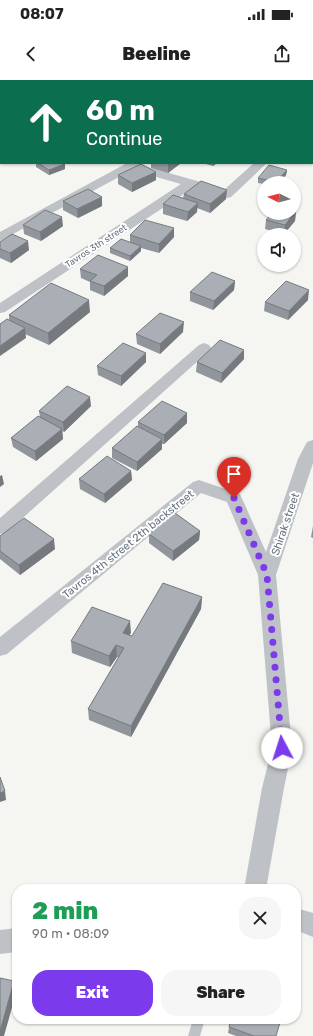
<!DOCTYPE html>
<html lang="en">
<head>
<meta charset="utf-8">
<style>
	:root { --surface:#fff; --page:#f6f6f6; --text:#222; --muted:#767676; --accent:#7c3aed }
	body { margin:0; font-family:Rubik,sans-serif; background:var(--page); color:var(--text); height:100vh; display:flex; flex-direction:column; font-size:15px; white-space:nowrap }
	* { box-sizing:border-box; margin:0 }
	p { font-size:13px; color:var(--muted) }
	.icon { flex:none; width:22px; height:22px; fill:none; stroke:currentColor; stroke-width:2; stroke-linecap:round; stroke-linejoin:round }
	.map { position:relative; flex:1; overflow:hidden }
	.drawer { position:absolute; left:12px; top:804px; width:289px; height:140px; display:flex; flex-direction:column; background:var(--surface); border-radius:16px; box-shadow:0 1px 3px #0004 }
	.drawer>* { flex:none }
	.guide { position:absolute; left:0px; top:0px; width:313px; height:84px; box-shadow:0 1px 3px #0004; background:#0b6e4f; color:#fff; overflow:hidden }
	.needle { width:26px; rotate:276deg }
	.fabs { position:absolute; left:257px; top:96px; display:grid; gap:8px }
	.fabs a { display:grid; place-items:center; width:44px; height:44px; border-radius:50%; background:var(--surface); box-shadow:0 1px 3px #0004; font-size:20px }
	.pin { position:absolute; display:grid; place-items:center; width:34px; height:34px; color:#fff; margin:-41px -17px; border-radius:50% 50% 50% 0; rotate:-45deg; box-shadow:0 0 4px #0007 }
	.pin .icon { rotate:45deg }
	.me { position:absolute; width:44px; margin:-22px; rotate:355deg; stroke-linejoin:round; filter:drop-shadow(0 0 3px #0008) }
	.turn { display:flex; align-items:center; gap:14px; height:84px; padding:0 20px; font-size:18px }
	.turn .icon { width:52px; height:52px; stroke-width:2.5 }
	.turn b { display:block; font-size:28px; line-height:34px }
	.round { display:grid; place-items:center; flex:none; width:42px; height:42px; border-radius:16px; background:var(--page) }
	.overview { display:flex; align-items:center; justify-content:space-between; height:68px; padding:0 20px }
	h1 { font-size:24px; font-weight:800; line-height:30px; color:#1e9e55 }
	.primary-button { display:flex; gap:8px; margin-top:auto; padding:8px 20px }
	.primary-button a { flex:1; height:46px; border-radius:16px; background:var(--accent); color:#fff; font-size:16px; font-weight:800; line-height:46px; text-align:center }
	.primary-button a+a { background:var(--page); color:var(--text) }
	.status { display:flex; justify-content:space-between; align-items:center; height:28px; padding:0 20px; background:var(--surface); direction:ltr }
	.status svg { height:11px; fill:currentColor }
	header { display:flex; justify-content:space-between; align-items:center; height:52px; padding:0 20px; background:var(--surface); font-size:18px; font-weight:800 }
	.map>svg:first-child { display:block }
	.lines { fill:none; stroke-linecap:round; stroke-linejoin:round }
	.lane { fill:#bec1c5; fill-rule:evenodd }
	.street { fill:#bec1c5; fill-rule:evenodd }
	.wall { fill:#91969c }
	.shaded-wall { fill:#767a7f }
	.building { fill:#a9afb5; stroke:#767a7f }
	.route { stroke:#7c3aed; stroke-width:7; stroke-dasharray:0 12.6 }
	.labels { text-anchor:middle; stroke-width:4; stroke-linejoin:round; paint-order:stroke }
	.far-street-label { font-size:9px; fill:#667380; stroke:#fff }
	.street-label { font-size:11px; fill:#667380; stroke:#fff }
</style>
</head>
<body>
<div class="status"><b>08:07</b><svg viewBox="0 0 49 12"><path d="M0 12V9h3v3zM5 12V6h3v6zM10 12V3h3v9zM15 12V0h3v12zM26 1h20v11H26zM47 4h2v5h-2z"/></svg></div>
<header><svg class="icon" aria-label="back" viewBox="0 0 24 24"><path d="M15 5l-7 7 7 7"/></svg>Beeline<svg class="icon" aria-label="share" viewBox="0 0 24 24"><path d="M12 15V3M7 8l5-5 5 5M5 13v7h14v-7"/></svg></header>
<div class="map">
<svg width="313" height="956" viewBox="0 0 313 956">
	<rect width="100%" height="100%" fill="#f5f5f2"/>
	<g class="lines">
		<!-- lane -->
		<path class="lane" d="M193,939H205L200,956H188Z"/>
		<!-- street -->
		<path class="street" d="M0,45H1V51H0Z
			M127,83H142L141,85L225,109L254,83H267L231,117L227,118L193,108L5,232L0,233V223L181,104L132,90L0,161V152Z
			M204,263L209,265L211,268L209,271L6,453L0,454V438L199,265Z
			M313,360V383L276,495L292,668L284,708L266,809H244L262,708L272,668L258,495L227,422L201,413L7,574L0,576V557L193,402L199,400L240,414L266,472L298,379L307,362Z
			M296,828L313,833V857L296,850Z
			M17,848V872L0,874V850Z"/>
	</g>
	<!-- wall -->
	<path class="wall" d="M218,0H233L232,1H223Z
		M313,0V12H312V1Z
		M313,42V71H312V43Z
		M36,83H64L65,84V89L49,95L36,87Z
		M151,83H181L168,93L151,88Z
		M202,83H217L213,86Z
		M287,90L286,95L280,103H264V104L258,103V98Z
		M156,92V100L132,112L118,104V95Z
		M184,114L226,119L210,133L197,128V132L187,141L163,134V124L183,118Z
		M102,117V126L78,138L63,130V121Z
		M296,131L295,141L284,154L265,149L266,140Z
		M23,145L63,146L41,161L24,154Z
		M130,155L174,157L159,173L141,168V171L130,181L110,173V168L130,162Z
		M0,162L29,170L11,183L0,178Z
		M80,189L128,196L104,216L90,210V202L81,198Z
		M235,201L234,210L213,230L190,221V212Z
		M308,220L288,240L264,231L265,222Z
		M90,232L49,265L25,254L26,258L9,241V235Z
		M183,252L160,274L137,264L136,254Z
		M146,273V282L121,306L98,295L97,286Z
		M244,279L221,303L196,292L197,282Z
		M91,326L64,352L62,351L63,359L36,381L13,367L11,358L40,337L39,331Z
		M187,333V343L164,364H162V369L137,391L112,378V368L138,347V342Z
		M131,391L132,400L105,423L80,409L79,399Z
		M313,446V458L311,457Z
		M200,451L199,460L173,481L149,463V454Z
		M0,456L55,469L20,495L0,479Z
		M202,517L201,529L131,657L89,640L88,629L119,577H117L110,587L72,573L71,561L131,553L129,555L132,556Z
		M229,947L276,956H236L228,953Z"/>
	<!-- shaded-wall -->
	<path class="shaded-wall" d="M276,0H282L281,1H276Z
		M0,20H1V29L0,30Z
		M170,83H181L168,93V84Z
		M213,83H217L213,86Z
		M65,84V89L49,95V90Z
		M287,90L286,95L280,103H276Z
		M156,92V100L132,112V103Z
		M227,110L226,119L210,133V124Z
		M102,117V126L78,138L77,129Z
		M198,123L197,132L187,141L188,132Z
		M296,131L295,141L284,154L285,145Z
		M62,137L63,146L41,161L40,152Z
		M174,148V157L159,173V164Z
		M28,161L29,170L11,183L10,173Z
		M141,166V171L130,181V176Z
		M128,187V196L104,216V206Z
		M235,201L234,210L213,230L214,221Z
		M309,210L308,220L288,240L289,231Z
		M89,220L90,232L49,265L48,253Z
		M184,242L183,252L160,274V264Z
		M25,248L26,258L0,276V266Z
		M244,270V279L221,303L222,293Z
		M146,273V282L121,306V296Z
		M90,317L91,326L64,352L63,342Z
		M187,333V343L164,364V355Z
		M62,349L63,359L36,381L35,371Z
		M162,359V369L137,391V382Z
		M131,391L132,400L105,423L104,414Z
		M2,395L4,404L0,407V396Z
		M200,451L199,460L173,481V471Z
		M54,459L55,469L20,495L19,485Z
		M202,517L201,529L131,657V646Z
		M130,541L131,553L123,564V553Z
		M116,565L117,577L110,587L109,576Z
		M5,711L6,720L0,722V713Z
		M14,901L17,910L4,956H0V951Z"/>
	<!-- building -->
	<path class="building" d="M102,0H126L125,1H101Z
		M177,0H192L191,1H182Z
		M248,0H276V1H247Z
		M0,7H1V20H0Z
		M312,45H313V62L312,61Z
		M38,83H64L65,84L49,90Z
		M141,84L156,92L132,103L118,95Z
		M269,85L287,90L276,102L258,98Z
		M201,101L227,110L210,124L184,114Z
		M88,109L102,117L77,129L63,121Z
		M173,115L198,123L188,132L163,124Z
		M45,130L62,137L40,152L23,145Z
		M294,131H296L285,145L266,140L272,133H294Z
		M145,140L174,148L159,164L130,155Z
		M12,154L28,161L10,173L0,169V162Z
		M121,159L141,166L130,176L110,168Z
		M98,175L128,187L104,206L90,201L97,195L80,189Z
		M212,192L235,201L214,221L190,212Z
		M286,201L309,210L289,231L265,222Z
		M51,203L89,220L48,253L9,235Z
		M160,233L184,242L160,264L136,254Z
		M7,239L25,248L0,266V244Z
		M220,260L244,270L222,293L197,282Z
		M123,263L146,273L121,296L97,286Z
		M67,306L90,317L63,342L39,331Z
		M162,321L187,333L164,355L138,342Z
		M38,336L62,349L35,371L11,358Z
		M137,346L162,359L137,382L112,368Z
		M107,376L131,391L104,414L79,399Z
		M175,433L200,451L173,471L149,454Z
		M24,438L54,459L19,485L0,471V456Z
		M163,503L202,517L131,646L88,629L124,568L116,565L109,576L71,561L92,527L130,541L123,553L132,556Z
		M0,697L5,711L0,713Z
		M0,898L14,901L0,951Z
		M231,939H281L276,956H254L229,947Z"/>
	<g class="lines">
		<!-- route -->
		<path class="route" d="M234,418L267,495L282,668"/>
	</g>
	<g class="labels">
		<!-- far-street labels -->
		<g class="far-street-label">
			<text transform="translate(96 166) rotate(-33)" y="3">Tavros 3th street</text>
		</g>
		<!-- street labels -->
		<g class="street-label">
			<text transform="translate(285 444) rotate(-71)" y="4">Shirak street</text>
			<text transform="translate(128 464) rotate(-39)" y="4">Tavros 4th street 2th backstreet</text>
		</g>
	</g>
</svg>
<div class="fabs">
<a><svg class="needle" viewBox="-14 -14 28 28"><path d="M0-13l5 13h-10z" fill="#e53935"/><path d="M0 13l5-13h-10z" fill="#767676"/></svg></a>
<a><svg class="icon" aria-label="sound" viewBox="0 0 24 24"><path d="M4 9h4l5-4v14l-5-4H4zM17 9q2 3 0 6"/></svg></a>
</div>
<div class="pin" style="left:234px;top:418px;background:#d93025"><svg class="icon" aria-label="arrive" viewBox="0 0 24 24"><path d="M6 21V4h12l-3 4 3 4H6"/></svg></div>
<svg class="me" style="left:282px;top:668px" viewBox="-20 -20 40 40"><circle r="19" fill="#fff"/><path d="M0-13L10 11 0 6-10 11z" fill="#7c3aed"/></svg>
<div class="guide">
<div class="turn"><svg class="icon" aria-label="ahead" viewBox="0 0 24 24"><path d="M12 20V5M6 11l6-6 6 6"/></svg><div><b>60 m</b>Continue</div></div>
</div>
<section class="drawer">
<div class="overview"><div><h1>2 min</h1><p>90 m · 08:09</p></div><a class="round"><svg class="icon" aria-label="close" viewBox="0 0 24 24"><path d="M6 6l12 12M18 6L6 18"/></svg></a></div>
<div class="primary-button"><a>Exit</a><a>Share</a></div>
</section>
</div>
</body>
</html>
